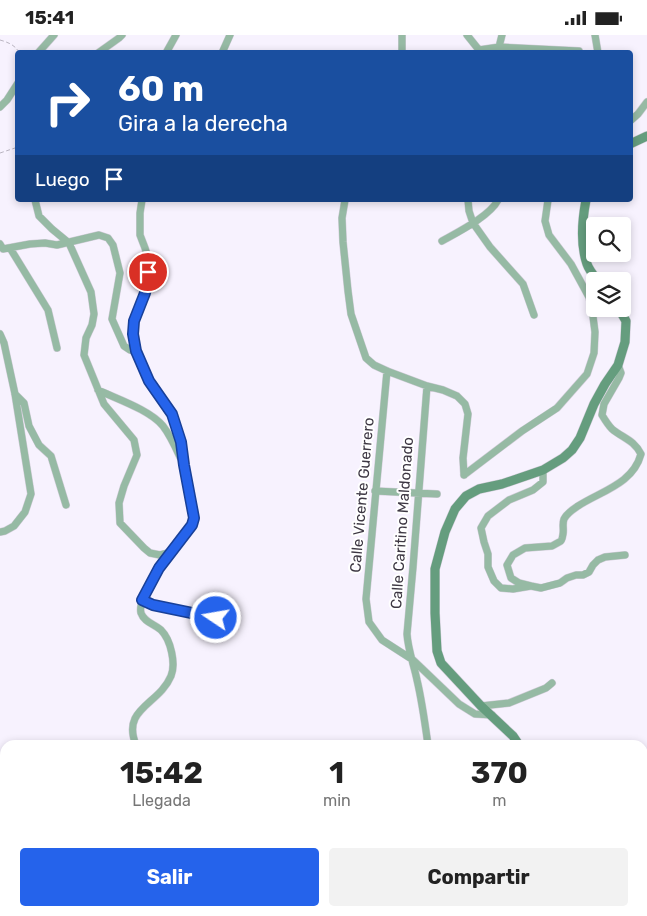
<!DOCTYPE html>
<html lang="es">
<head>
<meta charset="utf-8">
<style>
	:root { --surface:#fff; --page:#f2f2f2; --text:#222; --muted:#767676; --accent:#2563eb }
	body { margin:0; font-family:Rubik,sans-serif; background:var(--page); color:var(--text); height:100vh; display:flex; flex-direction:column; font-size:19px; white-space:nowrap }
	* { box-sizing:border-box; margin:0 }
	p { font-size:16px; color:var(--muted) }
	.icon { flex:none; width:28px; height:28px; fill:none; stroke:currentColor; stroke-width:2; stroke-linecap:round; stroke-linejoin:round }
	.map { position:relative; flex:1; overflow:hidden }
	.sheet { position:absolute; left:0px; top:705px; width:648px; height:176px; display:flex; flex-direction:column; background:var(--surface); border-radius:15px 15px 0 0; box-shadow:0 2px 8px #0003 }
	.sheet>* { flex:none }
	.hud { position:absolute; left:15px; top:15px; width:618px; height:152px; border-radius:5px; box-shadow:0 2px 8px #0003; background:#1a4fa0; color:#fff; overflow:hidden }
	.fabs { position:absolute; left:586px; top:182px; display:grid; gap:10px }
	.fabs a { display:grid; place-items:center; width:45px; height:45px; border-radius:5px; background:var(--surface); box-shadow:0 2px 8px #0003; font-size:25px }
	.pin { position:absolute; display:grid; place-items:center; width:42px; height:42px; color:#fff; margin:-21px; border:2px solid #fff; border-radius:50%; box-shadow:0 1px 5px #0007 }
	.me { position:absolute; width:55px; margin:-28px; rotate:282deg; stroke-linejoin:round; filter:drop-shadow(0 0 4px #0008) }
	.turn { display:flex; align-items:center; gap:18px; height:105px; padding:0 20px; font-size:22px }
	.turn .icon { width:65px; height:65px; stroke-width:2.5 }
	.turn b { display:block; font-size:35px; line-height:42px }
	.then { display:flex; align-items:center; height:48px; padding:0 20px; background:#0003; gap:10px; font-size:19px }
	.eta { display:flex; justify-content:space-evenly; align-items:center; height:85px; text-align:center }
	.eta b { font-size:30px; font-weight:700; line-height:35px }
	.button { display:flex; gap:10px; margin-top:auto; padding:10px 20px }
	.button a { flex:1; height:58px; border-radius:5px; background:var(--accent); color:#fff; font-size:20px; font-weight:700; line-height:58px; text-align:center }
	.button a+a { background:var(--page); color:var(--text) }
	.status { display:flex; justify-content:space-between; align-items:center; height:35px; padding:0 25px; background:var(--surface); direction:ltr }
	.status svg { height:14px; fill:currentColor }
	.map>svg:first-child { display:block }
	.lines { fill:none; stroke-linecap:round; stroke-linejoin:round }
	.minor-casing { stroke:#d2cdd9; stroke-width:8 }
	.secondary-casing { stroke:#d2cdd9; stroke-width:10 }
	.path { stroke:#b9b4c0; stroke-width:1; stroke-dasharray:4 2.5; stroke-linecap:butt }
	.minor { stroke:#96baa4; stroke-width:7 }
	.secondary { stroke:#659d7e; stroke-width:9 }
	.route-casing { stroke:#184099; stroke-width:12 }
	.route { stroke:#2563eb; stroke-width:9 }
	.labels { text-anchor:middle; stroke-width:4; stroke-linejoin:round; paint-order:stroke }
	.street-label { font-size:15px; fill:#3d3743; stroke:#fff }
</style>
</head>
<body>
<div class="status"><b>15:41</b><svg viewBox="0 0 49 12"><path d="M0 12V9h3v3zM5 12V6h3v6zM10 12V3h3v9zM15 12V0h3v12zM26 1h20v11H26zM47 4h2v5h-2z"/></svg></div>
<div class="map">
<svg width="647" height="881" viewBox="0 0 647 881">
	<rect width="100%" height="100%" fill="#f7f2fe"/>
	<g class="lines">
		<!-- minor casing -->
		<g class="minor-casing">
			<path id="minor" d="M467,0L479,15V18
				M595,0L598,18
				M499,12L502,0
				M479,15L499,12L579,16
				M38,18L54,0
				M98,18L119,3L122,0
				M166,18L176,0
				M222,18L230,0
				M402,18V0
				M0,72L7,65L18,48
				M630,86L638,79L647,67
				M35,165L39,181L52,194L69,208L91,257L94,279L92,290L86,303L84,320L104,369L134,405L137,420L124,451L119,468L120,488L144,513L150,518L160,520L171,517
				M345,165L342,183L343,207L348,256L351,279L366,323L374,330L387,336L427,351L443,355L457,361L465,369L468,379L463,423L464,440
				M468,165L469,176L473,188L490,212L523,249L534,280
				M442,206C458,197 490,181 498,165
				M0,209L3,214L30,209L45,208L57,210L99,200L108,203L113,210L120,238L112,284L124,311L130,315L136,316
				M10,213L48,275L57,313
				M0,299L4,308L15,359L31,459L25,477L14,491L5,496L0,497
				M387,336L366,564L369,587L382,605L413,625L459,669L475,679L492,680
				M427,351L413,532L407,599C408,615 414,630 417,645C422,666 425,688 428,710
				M98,355C117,364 150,375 163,391C170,400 175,411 180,422
				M15,359L24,368L29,391L39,410L51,421L66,470
				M543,435V447L533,455L509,465L488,481L481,493L484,507L488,519V532L494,546L501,553L513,554L531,551L541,553L560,548L567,543L576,540H583L589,537L593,530L598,525L605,522L625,520
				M464,440L522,396L557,373L587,339L594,318L595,297L592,274L589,262L571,229L549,200L545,186L548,165
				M375,456L437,459
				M531,551L519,548L511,543L507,530L513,520L525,513L552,511L561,506C562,506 563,499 563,499C564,494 562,489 564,484C567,478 572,475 578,471C601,456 633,449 641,419C634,405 623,403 612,394C608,390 605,385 602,380L604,369L619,343L621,338L618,330
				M142,565L153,570L216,583
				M481,671L509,668L546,653L552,648
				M136,710C121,673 159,670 171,641C176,629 171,605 161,595C154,589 144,587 141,578C136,559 180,506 192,490L194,483L184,430L181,407L172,379L149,347L143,334L136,316L133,299L135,286L142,269L148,247L149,226L145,213L140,200V178L142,165
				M0,724L5,739
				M642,780L647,777
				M642,795L647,793
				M0,812L5,823
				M0,829H5
				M642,850L647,847
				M153,876L154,881
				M412,876L416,881
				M469,876L473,881
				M524,876L527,881
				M86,881L89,876
				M358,881V876
				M426,881L431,876"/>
		</g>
		<!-- secondary casing -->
		<g class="secondary-casing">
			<path id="secondary" d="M630,109L647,101
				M586,165C582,186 580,209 587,229C589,235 594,241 598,246
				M519,710L513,701L481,671L441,628L437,616L435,578V534L445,497L455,474L466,461L479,454L502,449L543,435L563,423L572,415L580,403L594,369L605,349L618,330L625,307L626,286L619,274
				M560,876L562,881"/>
		</g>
		<!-- path -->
		<path class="path" d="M0,5C7,7 16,10 19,18
			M0,118L18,112
			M620,876L632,881
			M570,880L576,876"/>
		<!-- minor -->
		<use href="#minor" class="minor"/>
		<!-- secondary -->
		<use href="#secondary" class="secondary"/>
	</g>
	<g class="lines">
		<!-- route casing -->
		<g class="route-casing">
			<path id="route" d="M148,237V247L145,258L134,286L133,299L136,316L149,346L172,379L181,407L184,430L194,483L192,490L159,533L142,565L153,570L216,583"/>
		</g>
		<!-- route -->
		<use href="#route" class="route"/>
	</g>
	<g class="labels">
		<!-- street labels -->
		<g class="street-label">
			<text transform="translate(362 460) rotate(-85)" y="5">Calle Vicente Guerrero</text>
			<text transform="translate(402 488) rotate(-86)" y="5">Calle Caritino Maldonado</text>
		</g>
	</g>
</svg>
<div class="fabs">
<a><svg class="icon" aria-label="search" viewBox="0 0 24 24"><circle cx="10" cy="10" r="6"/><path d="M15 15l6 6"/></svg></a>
<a><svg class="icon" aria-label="layers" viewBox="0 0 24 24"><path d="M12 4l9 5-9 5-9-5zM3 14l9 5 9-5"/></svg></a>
</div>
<div class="pin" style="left:148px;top:237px;background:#d93025"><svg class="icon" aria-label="arrive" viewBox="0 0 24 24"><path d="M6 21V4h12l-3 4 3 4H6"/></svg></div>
<svg class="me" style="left:216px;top:583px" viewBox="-20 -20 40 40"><circle r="17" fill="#2563eb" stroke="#fff" stroke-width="3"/><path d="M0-11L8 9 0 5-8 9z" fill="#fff"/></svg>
<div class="hud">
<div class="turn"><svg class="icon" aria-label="right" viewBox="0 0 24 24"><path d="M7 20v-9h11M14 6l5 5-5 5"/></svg><div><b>60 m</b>Gira a la derecha</div></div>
<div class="then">Luego<svg class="icon" aria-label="arrive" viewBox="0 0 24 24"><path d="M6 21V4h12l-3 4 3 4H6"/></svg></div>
</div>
<section class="sheet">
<div class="eta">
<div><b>15:42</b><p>Llegada</p></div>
<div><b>1</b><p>min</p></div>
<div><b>370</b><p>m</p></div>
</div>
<div class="button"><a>Salir</a><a>Compartir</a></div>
</section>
</div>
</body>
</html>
